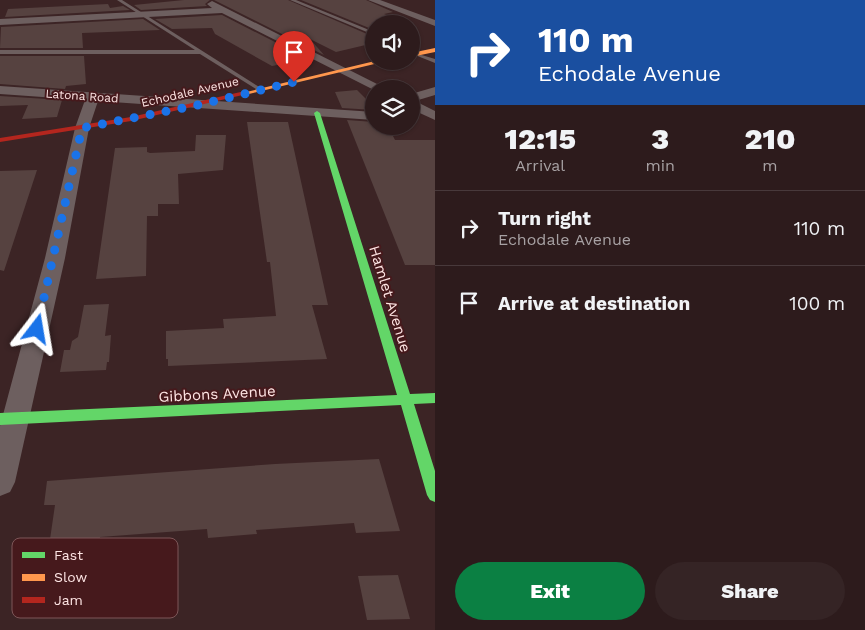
<!DOCTYPE html>
<html lang="en">
<head>
<meta charset="utf-8">
<style>
	:root { --surface:#2d1b1c; --page:#352425; --text:#f1f3f6; --muted:#a7a1a3; --line:#48393b; --accent:#0b8043 }
	body { margin:0; font-family:"Work Sans",sans-serif; background:var(--page); color:var(--text); height:100vh; display:flex; flex-direction:column; font-size:19px; white-space:nowrap }
	* { box-sizing:border-box; margin:0 }
	p { font-size:16px; color:var(--muted) }
	.icon { flex:none; width:28px; height:28px; fill:none; stroke:currentColor; stroke-width:2; stroke-linecap:round; stroke-linejoin:round }
	.map { position:relative; flex:1; overflow:hidden }
	.drawer { display:flex; flex-direction:column; background:var(--surface); width:430px }
	.drawer>* { flex:none }
	.top-card { background:#1a4fa0; color:#fff; overflow:hidden }
	.fabs { position:absolute; left:365px; top:15px; display:grid; gap:10px }
	.fabs a { display:grid; place-items:center; width:55px; height:55px; border-radius:50%; background:var(--surface); box-shadow:0 1px 4px #0004,0 0 0 1px var(--line); font-size:25px }
	.pin { position:absolute; display:grid; place-items:center; width:42px; height:42px; color:#fff; margin:-51px -21px; border-radius:50% 50% 50% 0; rotate:-45deg; box-shadow:0 0 5px #0007 }
	.pin .icon { rotate:45deg }
	.me { position:absolute; width:55px; margin:-28px; rotate:14deg; stroke-linejoin:round; filter:drop-shadow(0 0 4px #0008) }
	.turn { display:flex; align-items:center; gap:18px; height:105px; padding:0 20px; font-size:22px }
	.turn .icon { width:65px; height:65px; stroke-width:2.5 }
	.turn b { display:block; font-size:35px; line-height:42px }
	.eta { display:flex; justify-content:space-evenly; align-items:center; height:85px; text-align:center }
	.eta b { font-size:30px; font-weight:800; line-height:35px }
	.action { display:flex; gap:10px; margin-top:auto; padding:10px 20px }
	.action a { flex:1; height:58px; border-radius:30px; background:var(--accent); color:#fff; font-size:20px; font-weight:800; line-height:58px; text-align:center }
	.action a+a { background:var(--page); color:var(--text) }
	ul { padding:0; list-style:none }
	li { display:flex; align-items:center; gap:15px; height:75px; padding:0 20px; border-top:1px solid var(--line) }
	li div { flex:1 }
	li b { display:block; font-size:19px }
	li em { font-style:normal }
	main { display:flex; flex:1; min-height:0 }
	.map>svg:first-child { display:block }
	.building { fill:#564240 }
	.lines { fill:none; stroke-linecap:round; stroke-linejoin:round }
	.lane { fill:#6d5f5f; fill-rule:evenodd }
	.street { fill:#6d5f5f; fill-rule:evenodd }
	.fast { fill:#63d668; fill-rule:evenodd }
	.slow { fill:#ff974d; fill-rule:evenodd }
	.jam { fill:#b3261e; fill-rule:evenodd }
	.route { stroke:#1a73e8; stroke-width:9; stroke-dasharray:0 16.2 }
	.labels { text-anchor:middle; stroke-width:4; stroke-linejoin:round; paint-order:stroke }
	.far-street-label { font-size:12px; fill:#fee5e4; stroke:#46191c }
	.street-label { font-size:15px; fill:#fee5e4; stroke:#46191c }
	.key { fill:#46191c; stroke:#7d5658; stroke-width:1 }
	.key-label { font-size:14px; fill:#fee5e4 }
</style>
</head>
<body>
<main>
<div class="map">
<svg width="435" height="630" viewBox="0 0 435 630">
	<rect width="100%" height="100%" fill="#3c2425"/>
	<!-- building -->
	<path class="building" d="M184,0H210L205,4L207,6L141,10L134,5Z
		M214,0H288L374,37V43L336,52L310,39L324,55Z
		M301,0H366L393,12L384,14L411,24H374V30Z
		M108,4L110,8L123,6L130,10L5,17L8,9Z
		M222,15L308,59L272,66L215,34L212,28L172,29L155,19Z
		M143,19L160,30L82,33L83,48H0L1,27Z
		M0,56H84L86,84L66,86L65,89L0,84Z
		M357,90L374,107V110L342,108L335,92Z
		M0,96L62,100L57,117L22,119L28,105L0,106Z
		M347,120L374,122V126H388L395,140H435V265H405Z
		M247,122H288L328,305H312L327,359L168,366V359H166V331L224,328L223,319L276,316L270,262H267Z
		M196,135H226L223,170L178,174L179,204H158V216H147L146,276L96,279L115,148L147,147V152L150,153L195,151Z
		M37,170L4,271L0,270V171Z
		M109,304L105,336L111,335L109,362H107L106,370L60,372L64,350H70L72,341L78,337L84,305Z
		M379,459L400,531L356,533L354,523L256,530L257,534L208,538L207,529L100,537L99,548L48,553L55,505H44L47,481L275,464Z
		M398,575L410,619L367,620L358,576Z"/>
	<g class="lines">
		<!-- lane -->
		<path class="lane" d="M117,0H122L264,90L259,91L200,54H0V50H195Z
			M290,0H296L374,32V35Z
			M415,53L435,59V63L415,55Z"/>
		<!-- street -->
		<path class="street" d="M368,0H380L435,20V26Z
			M212,1L387,89H374V90L222,13L0,25V19L212,8L207,4Z
			M0,86L374,112V120L98,101L89,128L65,258L15,482L10,492L0,496V426L45,258L75,128L85,100L0,94Z
			M435,87V95L415,101L435,111V120L411,109V94Z"/>
		<!-- fast -->
		<path class="fast" d="M317,111L320,113L410,394L435,393V403L414,404L435,471V502L430,500L427,495L401,405L0,425V413L397,395L314,113Z"/>
		<!-- slow -->
		<path class="slow" d="M435,48V52L411,57V53Z
			M375,61H387L245,95L242,93Z"/>
		<!-- jam -->
		<path class="jam" d="M245,91L247,92V94L131,121L0,142V138L131,117Z"/>
	</g>
	<g class="lines">
		<!-- route -->
		<path class="route" d="M37,329L82,128L198,105L294,82"/>
	</g>
	<g class="labels">
		<!-- far-street labels -->
		<g class="far-street-label">
			<text transform="translate(190 92) rotate(-13)" y="4">Echodale Avenue</text>
			<text transform="translate(82 96) rotate(4)" y="4">Latona Road</text>
		</g>
		<!-- street labels -->
		<g class="street-label">
			<text transform="translate(390 299) rotate(73)" y="5">Hamlet Avenue</text>
			<text transform="translate(217 394) rotate(-3)" y="5">Gibbons Avenue</text>
		</g>
	</g>
	<!-- legend -->
	<rect x="12" y="538" width="166" height="80" rx="8" class="key"/>
	<rect x="22" y="552" width="23" height="6" fill="#63d668"/>
	<rect x="22" y="574" width="23" height="7" fill="#ff974d"/>
	<rect x="22" y="597" width="23" height="6" fill="#b3261e"/>
	<g class="key-label">
		<text x="54" y="560">Fast</text>
		<text x="54" y="582">Slow</text>
		<text x="54" y="605">Jam</text>
	</g>
</svg>
<div class="fabs">
<a><svg class="icon" aria-label="sound" viewBox="0 0 24 24"><path d="M4 9h4l5-4v14l-5-4H4zM17 9q2 3 0 6"/></svg></a>
<a><svg class="icon" aria-label="layers" viewBox="0 0 24 24"><path d="M12 4l9 5-9 5-9-5zM3 14l9 5 9-5"/></svg></a>
</div>
<div class="pin" style="left:294px;top:82px;background:#d93025"><svg class="icon" aria-label="arrive" viewBox="0 0 24 24"><path d="M6 21V4h12l-3 4 3 4H6"/></svg></div>
<svg class="me" style="left:37px;top:329px" viewBox="-20 -20 40 40"><path d="M0-17L14 15 0 8-14 15z" fill="#1a73e8" stroke="#fff" stroke-width="4"/></svg>
</div>
<section class="drawer">
<div class="top-card">
<div class="turn"><svg class="icon" aria-label="right" viewBox="0 0 24 24"><path d="M7 20v-9h11M14 6l5 5-5 5"/></svg><div><b>110 m</b>Echodale Avenue</div></div>
</div>
<div class="eta">
<div><b>12:15</b><p>Arrival</p></div>
<div><b>3</b><p>min</p></div>
<div><b>210</b><p>m</p></div>
</div>
<ul>
<li><svg class="icon" aria-label="right" viewBox="0 0 24 24"><path d="M7 20v-9h11M14 6l5 5-5 5"/></svg><div><b>Turn right</b><p>Echodale Avenue</p></div><em>110 m</em></li>
<li><svg class="icon" aria-label="arrive" viewBox="0 0 24 24"><path d="M6 21V4h12l-3 4 3 4H6"/></svg><div><b>Arrive at destination</b></div><em>100 m</em></li>
</ul>
<div class="action"><a>Exit</a><a>Share</a></div>
</section>
</main>
</body>
</html>
